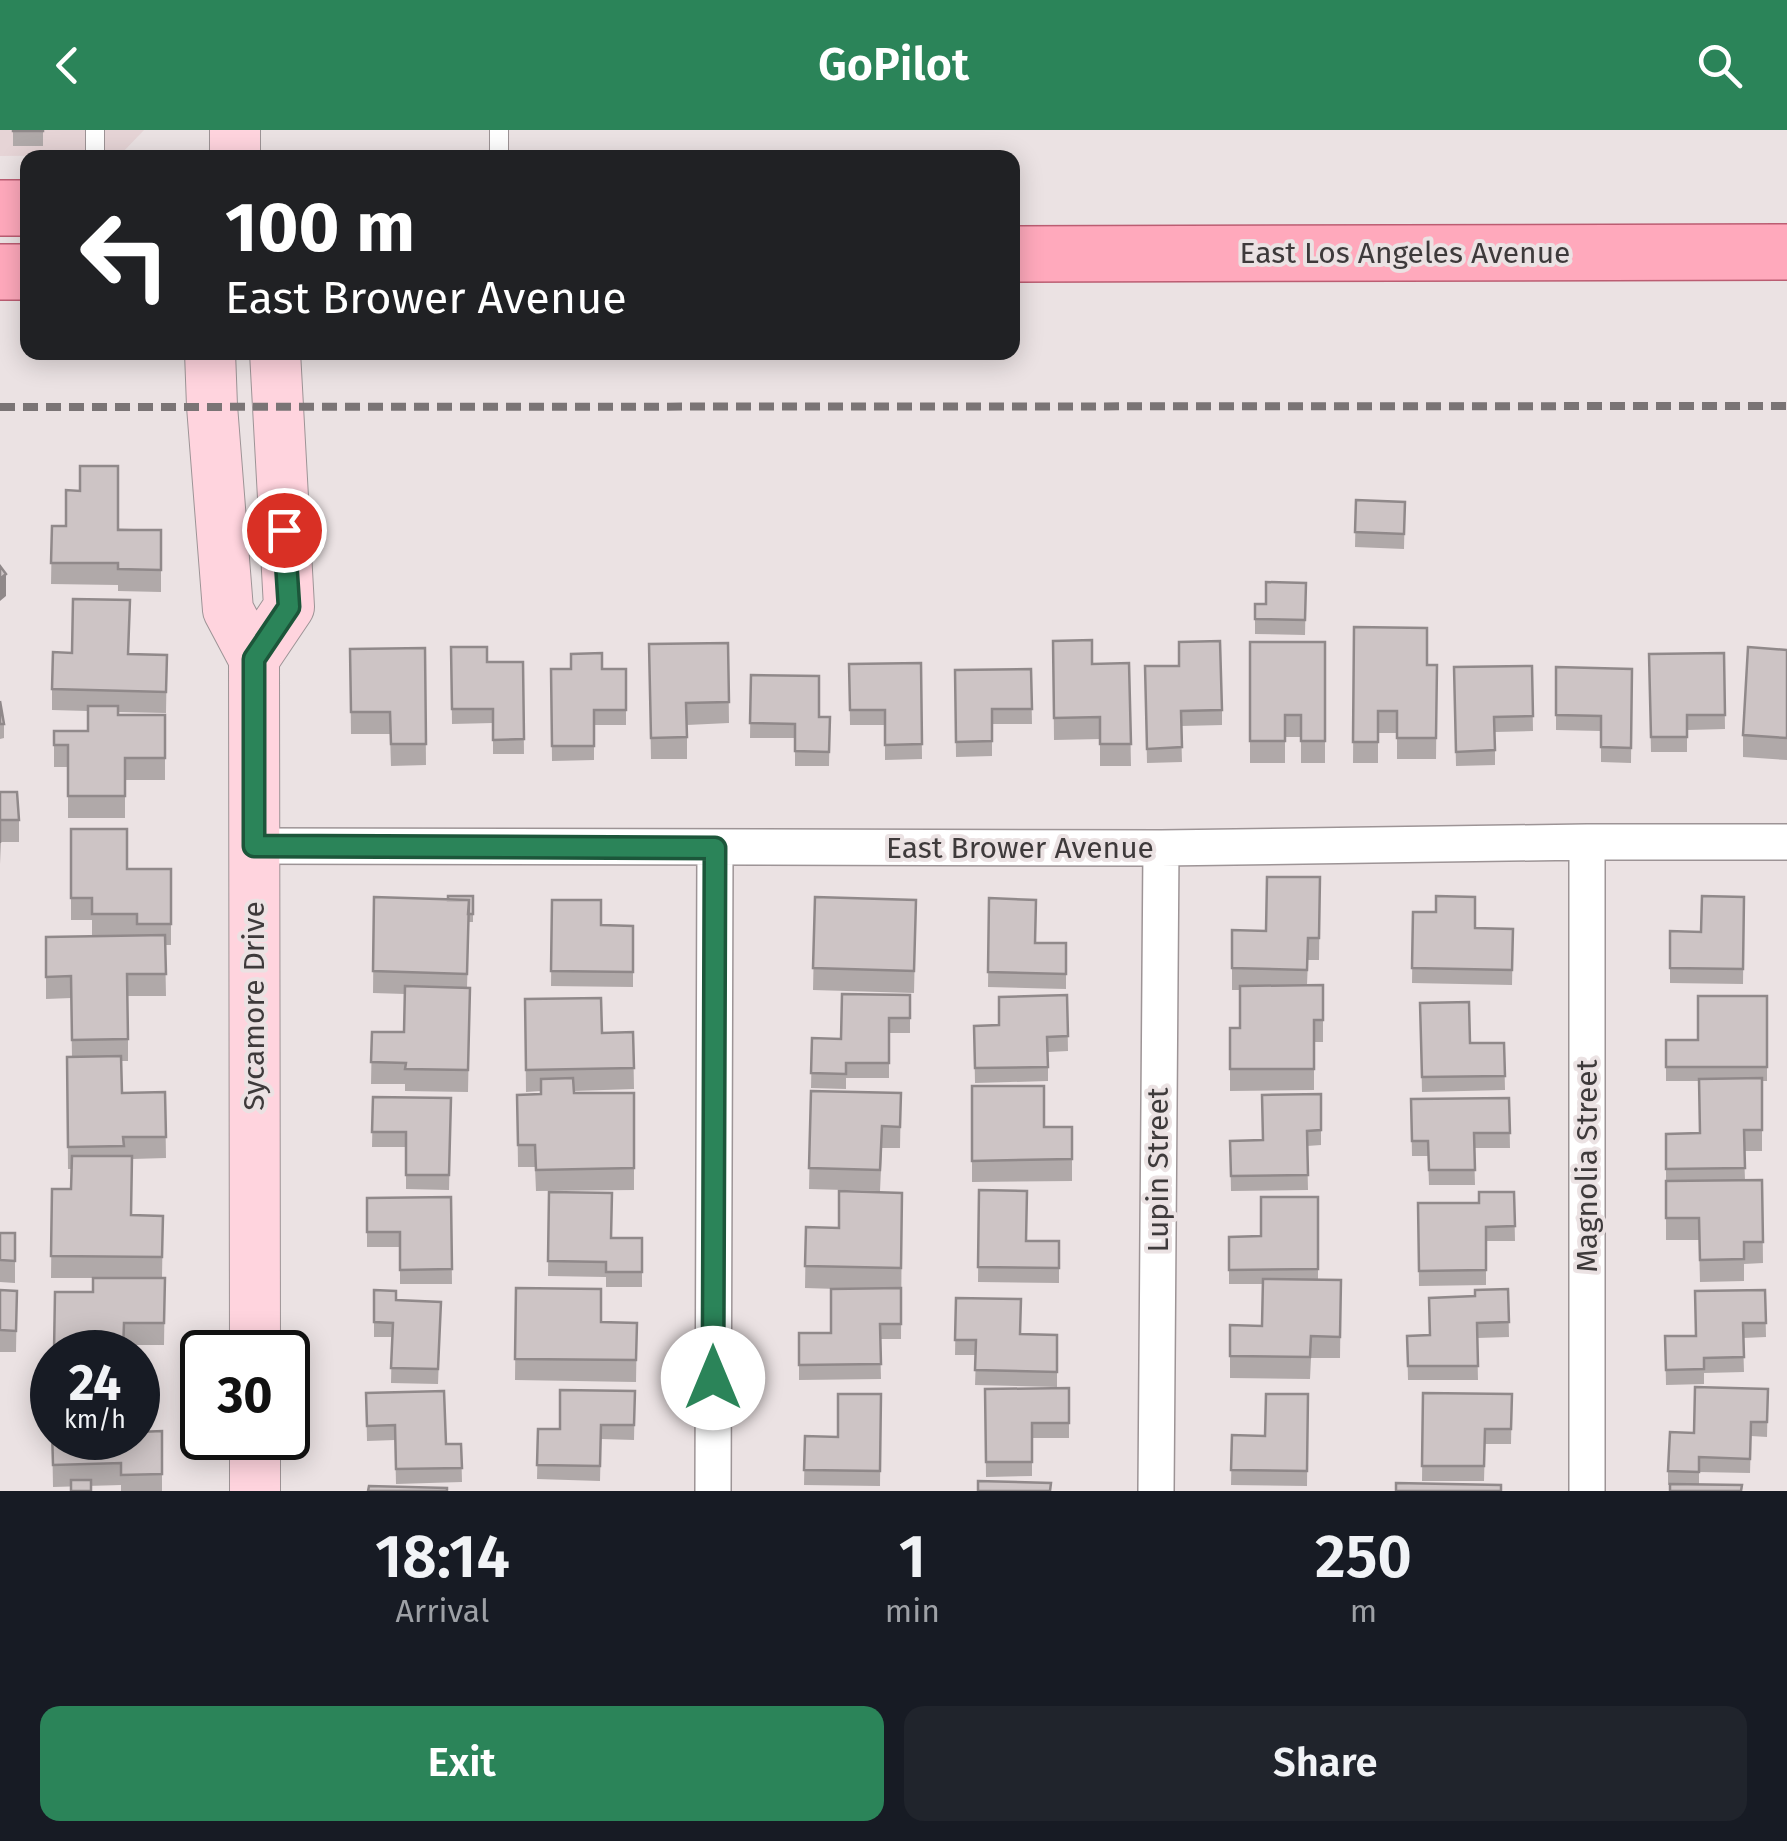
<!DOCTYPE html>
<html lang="en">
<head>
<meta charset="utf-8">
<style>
	:root { --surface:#171b24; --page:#20242c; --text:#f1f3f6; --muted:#9ea1a6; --accent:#2b8459 }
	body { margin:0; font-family:"Fira Sans",sans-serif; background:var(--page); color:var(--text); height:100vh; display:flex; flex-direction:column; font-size:38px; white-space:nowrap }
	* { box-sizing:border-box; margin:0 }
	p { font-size:32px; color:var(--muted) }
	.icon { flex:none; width:55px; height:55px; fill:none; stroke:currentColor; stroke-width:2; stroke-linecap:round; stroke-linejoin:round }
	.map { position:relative; height:1361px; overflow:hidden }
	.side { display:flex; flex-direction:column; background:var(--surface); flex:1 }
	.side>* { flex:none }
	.top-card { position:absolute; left:20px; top:20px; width:1000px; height:210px; border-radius:20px; box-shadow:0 5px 25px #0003; background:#202124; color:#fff; overflow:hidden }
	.speed { position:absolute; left:30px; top:1200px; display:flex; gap:20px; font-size:50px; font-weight:700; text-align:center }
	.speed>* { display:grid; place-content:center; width:130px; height:130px; border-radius:50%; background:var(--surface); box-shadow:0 5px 25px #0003; line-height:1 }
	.speed small { font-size:25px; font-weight:400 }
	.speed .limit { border:5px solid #111; border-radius:15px; background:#fff; color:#111 }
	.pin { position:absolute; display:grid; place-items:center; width:85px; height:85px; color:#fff; margin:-42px; border:5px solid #fff; border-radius:50%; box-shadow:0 2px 10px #0007 }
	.me { position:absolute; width:110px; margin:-55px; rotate:0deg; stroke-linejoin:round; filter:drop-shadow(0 0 8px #0008) }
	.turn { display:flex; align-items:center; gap:35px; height:210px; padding:0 40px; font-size:45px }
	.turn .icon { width:130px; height:130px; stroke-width:2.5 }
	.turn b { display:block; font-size:70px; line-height:85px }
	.eta { display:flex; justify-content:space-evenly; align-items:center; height:170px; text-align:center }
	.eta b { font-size:60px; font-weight:600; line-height:70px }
	.cta { display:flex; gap:20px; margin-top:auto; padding:20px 40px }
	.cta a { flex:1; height:115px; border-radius:20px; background:var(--accent); color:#fff; font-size:40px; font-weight:600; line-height:115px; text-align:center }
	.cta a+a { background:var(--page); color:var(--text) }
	header { display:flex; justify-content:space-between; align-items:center; height:130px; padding:0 40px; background:var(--accent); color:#fff; font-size:45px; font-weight:600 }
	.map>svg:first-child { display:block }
	.built { fill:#e6d4d6 }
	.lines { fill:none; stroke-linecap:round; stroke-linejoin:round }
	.service-casing { stroke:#9d9496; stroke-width:20 }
	.minor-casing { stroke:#9d9496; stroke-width:38 }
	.secondary-casing { stroke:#9d9496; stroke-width:52 }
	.primary-casing { stroke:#bb5d72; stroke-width:58 }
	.service { stroke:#fff; stroke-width:18 }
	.minor { stroke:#fff; stroke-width:35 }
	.secondary { stroke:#ffd4de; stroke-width:50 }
	.primary { stroke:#ffa9bc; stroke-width:55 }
	.rail { stroke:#7a7475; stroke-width:8; stroke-dasharray:15 8; stroke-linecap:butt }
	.wall { fill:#b0a9a9 }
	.shaded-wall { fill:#90898a }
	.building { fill:#cdc4c5; stroke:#90898a; stroke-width:2.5 }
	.route-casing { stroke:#1c563a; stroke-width:25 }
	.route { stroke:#2b8459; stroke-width:18 }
	.labels { text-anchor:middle; stroke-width:8; stroke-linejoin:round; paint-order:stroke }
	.street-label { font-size:30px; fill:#3e3a3b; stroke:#ebe2e3 }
</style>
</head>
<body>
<header><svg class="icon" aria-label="back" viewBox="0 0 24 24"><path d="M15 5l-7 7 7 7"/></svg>GoPilot<svg class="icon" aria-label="search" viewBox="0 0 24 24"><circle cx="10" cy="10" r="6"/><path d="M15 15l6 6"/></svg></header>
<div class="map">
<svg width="1787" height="1361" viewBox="0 0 1787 1361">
	<rect width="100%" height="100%" fill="#ebe2e3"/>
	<!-- built -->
	<path class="built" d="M0,0H144L120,25L0,26Z"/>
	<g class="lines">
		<!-- service casing -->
		<g class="service-casing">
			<path id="service" d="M95,28V0
				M499,28V0"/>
		</g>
		<!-- minor casing -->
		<g class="minor-casing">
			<path id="minor" d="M1587,712V1361
				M254,716L1161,718L1587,712H1787
				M713,1361L715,718
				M1156,1361L1161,718"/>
		</g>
		<!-- secondary casing -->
		<g class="secondary-casing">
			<path id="secondary" d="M235,28V0
				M210,222L212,276L228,480L254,529L255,1222
				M254,529L289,477L275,222
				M255,1308V1361"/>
		</g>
		<!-- primary casing -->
		<g class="primary-casing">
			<path id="primary" d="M0,78H28
				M1012,124L1787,122
				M0,142H28"/>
		</g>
		<!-- service -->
		<use href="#service" class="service"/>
		<!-- minor -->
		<use href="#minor" class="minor"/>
		<!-- secondary -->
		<use href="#secondary" class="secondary"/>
		<!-- primary -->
		<use href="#primary" class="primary"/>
		<!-- rail -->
		<path class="rail" d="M0,277L1787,276"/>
	</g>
	<!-- wall -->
	<path class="wall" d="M13,0H43V16H13Z
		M1356,370L1405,372L1404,419L1355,417Z
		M52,396L161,400V462L118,461V455L51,454Z
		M1306,453L1305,505L1255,504V474H1266Z
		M1354,497L1427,535H1437L1436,629H1397V603H1378V633H1353Z
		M1053,511L1092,534L1129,533L1131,636H1100V609L1054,610Z
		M1250,512H1325V633H1301V607H1285V633H1250Z
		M728,513L729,593L687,595V629H651L649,514Z
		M451,517L487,532H523L524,624H493V593L452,594Z
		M425,518L426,635L391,636L390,604H351L350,519Z
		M1787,520V630L1743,627V605Z
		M1724,523L1725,599L1687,600V622H1651L1649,524Z
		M129,524L167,525L166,583L118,582V585H165V650H125V688H68V637H54V601H88V581L52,580V559Z
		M921,533L922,629L885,630V595H850L849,534Z
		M1145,536H1179L1222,580V595L1181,596L1182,632L1147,633Z
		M1532,536L1533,601L1495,602V635L1456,636L1454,537Z
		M1556,537L1632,539L1631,633L1601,632V601L1556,600Z
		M551,539H626V595H594V630L552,631Z
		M1031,539L1032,594H992V626L956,627L955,540Z
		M751,545L819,587H830L829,636H795V608H750Z
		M0,571L4,594V608L0,609Z
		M0,662L19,690V712H1L0,734Z
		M71,699L127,739H171V815H165L166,866H128V931H121L122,963L165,962L166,1028L132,1029L131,1085L163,1086L162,1148H165L164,1215H124L93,1162V1148H51L52,1059H71L72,1039H68L67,927H72L71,868L46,869V807L92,806V790H71Z
		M1320,747L1319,830H1308L1307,855H1323V912H1314V960L1230,961V898H1240V860H1232V800L1266,801Z
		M473,766V792H469L467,857L470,858L468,962L405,961V954H371L372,902H404L405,864L373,863L374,767L448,770Z
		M815,767L916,770L914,863L813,860Z
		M1744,767L1743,854L1670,853V801L1701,802Z
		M989,768L1035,813H1066V859L988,857Z
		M552,770L601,795L633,796V857L551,856Z
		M1413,782L1475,798L1513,799L1512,855L1412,853Z
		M910,865V903H889V948H846V959L811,958L812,908L841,909Z
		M1067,865L1068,921L1048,922V951L975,953L974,896L999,895Z
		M1767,866V951H1762V1021H1744L1745,1050H1762L1763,1133L1744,1134V1151L1700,1152L1699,1110H1666V1004L1700,1003L1699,951H1666V910H1698Z
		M525,869L602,903L633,902L634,959L574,961V963H634V1060L536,1061L535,1037H518L517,965L541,964V961L526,962Z
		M1420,873L1470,913H1504L1505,960L1422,962Z
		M972,956L1044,997H1072V1051L972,1052Z
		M811,961L901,963L900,1018H882L880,1061L809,1059Z
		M1321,964V1015L1307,1016L1308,1060L1231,1061L1230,1011L1262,1010Z
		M373,967L451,968L449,1060L406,1059V1017H372Z
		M1509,968L1510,1018H1474L1475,1055H1429L1428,1026H1412L1411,969Z
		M979,1060L1027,1111H1059V1153L978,1152Z
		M549,1062L611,1108H642V1157H606V1147L548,1146Z
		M1514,1062L1515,1111H1486V1155L1419,1156L1418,1073H1479Z
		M902,1063L901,1209H880L881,1249L799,1250V1203H831L837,1159L805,1158L806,1097L839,1098Z
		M451,1067L452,1154H400V1117H367V1068Z
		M1318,1067V1150H1341L1340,1228H1311L1310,1249L1230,1248V1195L1262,1196L1263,1154H1229V1107L1261,1106Z
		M0,1103H15V1153L0,1152Z
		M516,1158L601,1192L637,1193L636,1252L515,1250Z
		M1508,1159L1509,1207L1477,1208L1478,1250H1408L1407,1206L1429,1205L1475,1166Z
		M0,1160L17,1161L16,1222H0Z
		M374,1160L396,1170L441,1172L438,1254L391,1253L392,1207H374Z
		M1765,1160L1766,1207L1743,1208L1744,1242L1704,1243V1254L1666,1255L1665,1206H1696Z
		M956,1168L1020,1204L1057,1205V1257L975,1255L976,1225H955Z
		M1069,1258V1308H1032V1346L986,1347L985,1259Z
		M1768,1259L1767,1307L1751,1306L1750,1343L1699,1342V1355H1668V1341L1694,1303Z
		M635,1261L634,1310L601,1309L600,1351L537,1349L538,1299H560Z
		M366,1263L446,1314H461L462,1352L396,1354L395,1310L367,1311Z
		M1423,1263L1512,1264L1511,1314H1485L1484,1351H1422Z
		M881,1264L880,1356L804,1355L805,1306L838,1307Z
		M1308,1264L1307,1356L1231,1355L1232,1305L1265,1306Z
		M52,1299V1308L162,1301V1361H121V1355L53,1357Z"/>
	<!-- shaded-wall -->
	<path class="shaded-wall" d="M6,444V466L0,471V449Z"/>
	<!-- building -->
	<path class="building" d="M13,0H43V1H13Z
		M80,336H118V400H161V440L118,439V433H51L52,396H66V360L80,361Z
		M1356,370L1405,372L1404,404L1355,402Z
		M0,436L6,444L0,449Z
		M1266,452L1306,453L1305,490L1255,489V474H1266Z
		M73,469L130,470L128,524L167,525L166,562L52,559L53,522L72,523Z
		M1354,497L1427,498V535H1437L1436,608H1397V581H1378V612H1353Z
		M1092,510V534L1129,533L1131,614H1100V587L1054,588L1053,511Z
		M1220,511L1222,580L1181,581L1182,617L1147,619L1145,536H1179V512Z
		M1250,512H1325V611H1301V585H1285V611H1250Z
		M728,513L729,572L686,573L687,607L651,608L649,514Z
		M451,517H487V532H523L524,609L493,610V579H452Z
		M1748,517L1787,520V608L1743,605Z
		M425,518L426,614H391L390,582H351L350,519Z
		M602,523V539H626V580H594V616H552L551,539H571V524Z
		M1724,523L1725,585H1687V607H1651L1649,524Z
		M921,533L922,614L885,615V580H850L849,534Z
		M1532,536L1533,586L1494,587L1495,620L1456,622L1454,537Z
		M1556,537L1632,539L1631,618L1601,617V586L1556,585Z
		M1031,539L1032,579H992V611L956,612L955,540Z
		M751,545L819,546V587H830L829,622L795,621V594L750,593Z
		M0,571L4,594H0Z
		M88,576H118V585H165V628H125V666H68V615H54V601H88Z
		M0,662H17L19,690H0V713Z
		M71,699H127V739H171V794H137V784H92V768H71Z
		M1267,747H1320L1319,808H1308L1307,840L1232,838V800L1266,801Z
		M448,766H473V784H468L469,770H448Z
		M1436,766L1475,767V798L1513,799L1512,840L1412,838L1413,782H1436Z
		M1702,766L1744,767L1743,839L1670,838V801L1701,802Z
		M374,767L469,770L467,844L373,841Z
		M815,767L916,770L914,841L813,838Z
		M989,768L1036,770L1035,813H1066V844L988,842Z
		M552,770H601V795L633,796V842L551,841Z
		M165,805L166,844H127L128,909L72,910L71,846L46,847V807Z
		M1323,855V890H1314V939H1230V898H1240V856Z
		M405,856L470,858L468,940L405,939L406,933L371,932L372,902H404Z
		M842,864L910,865V888H889V933H846V944L811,943L812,908L841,909Z
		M1067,865L1068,906L1047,907L1048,937L975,938L974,896L999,895V867Z
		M1698,866H1767V937H1666V910H1698Z
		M601,868L602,903L633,902L634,938L526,940L525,869Z
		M1469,872L1470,913H1504L1505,946L1422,947L1420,873Z
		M121,926L122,963L165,962L166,1007H123L124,1016L68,1017L67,927Z
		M573,948L574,963H634V1038L536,1040L535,1015H518L517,965L541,964V949Z
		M1762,948V1000H1744L1745,1038L1666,1039V1004L1700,1003L1699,949Z
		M972,956H1044V997H1072V1029L972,1031Z
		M811,961L901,963L900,997L882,996L880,1040L809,1038Z
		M1321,964V1000L1307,1001L1308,1045L1231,1046L1230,1011L1263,1010L1262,965Z
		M373,967L451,968L449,1045H406V1002H372Z
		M1509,968L1510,1003H1474L1475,1040H1429L1428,1011H1412L1411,969Z
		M72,1026H132L131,1085L163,1086L162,1127L51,1126L52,1059H71Z
		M1762,1050L1763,1112H1744V1129L1700,1130L1699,1088H1666V1051Z
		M979,1060L1027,1061L1026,1111H1059V1138L978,1137Z
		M839,1061L902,1063L901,1138L805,1136L806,1097L839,1098Z
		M549,1062L612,1063L611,1108H642V1142H606V1132L548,1131Z
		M1479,1062H1514L1515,1096L1486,1097V1140L1419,1141L1418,1073H1479Z
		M451,1067L452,1139L400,1140V1102H367V1068Z
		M1261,1067H1318V1139L1229,1140V1107L1261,1106Z
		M0,1103H15V1131L0,1130Z
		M93,1148H165L164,1193H124L123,1222H54L55,1162H93Z
		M1263,1149L1341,1150L1340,1207L1311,1206L1310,1227L1230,1226V1195L1262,1196Z
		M516,1158L601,1159V1192L637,1193L636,1230L515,1229Z
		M901,1158V1194H880L881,1234L799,1235V1203H831V1159Z
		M1508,1159L1509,1192L1477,1193L1478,1236H1408L1407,1206L1430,1205L1429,1168L1475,1166V1160Z
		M0,1160L17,1161L16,1201L0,1200Z
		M374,1160L396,1161V1170L441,1172L438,1239L391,1238L393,1193L374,1192Z
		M1765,1160L1766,1193H1743L1744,1227L1704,1228V1239L1666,1240L1665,1206H1696L1695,1161Z
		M956,1168L1021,1169L1020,1204L1057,1205V1242L975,1240L976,1210H955Z
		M1695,1257L1768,1259L1767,1292H1751L1750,1329L1699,1327V1342L1668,1341L1670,1302L1694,1303Z
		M1069,1258V1293H1032V1332H986L985,1259Z
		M560,1260L635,1261L634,1295H601L600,1336L537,1335L538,1299H560Z
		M444,1261L446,1314H461L462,1338L396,1339L395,1295L367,1296L366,1263Z
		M1423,1263L1512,1264L1511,1299H1485L1484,1336H1422Z
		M838,1264H881L880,1341L804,1340L805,1306L838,1307Z
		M1266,1264H1308L1307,1341L1231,1340L1232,1305L1265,1306Z
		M52,1299V1308H138V1302L162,1301V1344L121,1345V1333L53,1335Z
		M71,1350H91V1361H71Z
		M978,1351L1051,1353L1050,1361H978Z
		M1396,1353L1501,1355V1361H1396Z
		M1670,1354L1742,1355L1741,1361H1670Z
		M369,1356L447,1358V1361H368Z"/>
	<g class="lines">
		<!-- route casing -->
		<g class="route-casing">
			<path id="route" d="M284,400L289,477L254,529V716L715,718L713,1248"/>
		</g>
		<!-- route -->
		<use href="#route" class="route"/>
	</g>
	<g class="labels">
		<!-- street labels -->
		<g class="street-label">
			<text x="1405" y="133">East Los Angeles Avenue</text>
			<text x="1020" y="728">East Brower Avenue</text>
			<text transform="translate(254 876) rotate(-90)" y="10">Sycamore Drive</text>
			<text transform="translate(1587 1036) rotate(-90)" y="10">Magnolia Street</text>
			<text transform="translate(1158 1040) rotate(-90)" y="10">Lupin Street</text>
		</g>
	</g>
</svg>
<div class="speed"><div>24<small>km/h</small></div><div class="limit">30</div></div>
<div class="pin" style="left:284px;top:400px;background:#d93025"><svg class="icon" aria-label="arrive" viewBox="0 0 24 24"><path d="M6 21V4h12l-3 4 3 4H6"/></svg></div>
<svg class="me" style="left:713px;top:1248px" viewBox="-20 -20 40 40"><circle r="19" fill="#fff"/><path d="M0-13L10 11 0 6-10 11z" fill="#2b8459"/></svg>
<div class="top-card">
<div class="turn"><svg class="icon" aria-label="left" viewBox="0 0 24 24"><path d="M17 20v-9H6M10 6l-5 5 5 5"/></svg><div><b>100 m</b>East Brower Avenue</div></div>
</div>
</div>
<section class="side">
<div class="eta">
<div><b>18:14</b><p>Arrival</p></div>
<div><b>1</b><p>min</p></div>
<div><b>250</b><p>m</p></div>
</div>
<div class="cta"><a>Exit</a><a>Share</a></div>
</section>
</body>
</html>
